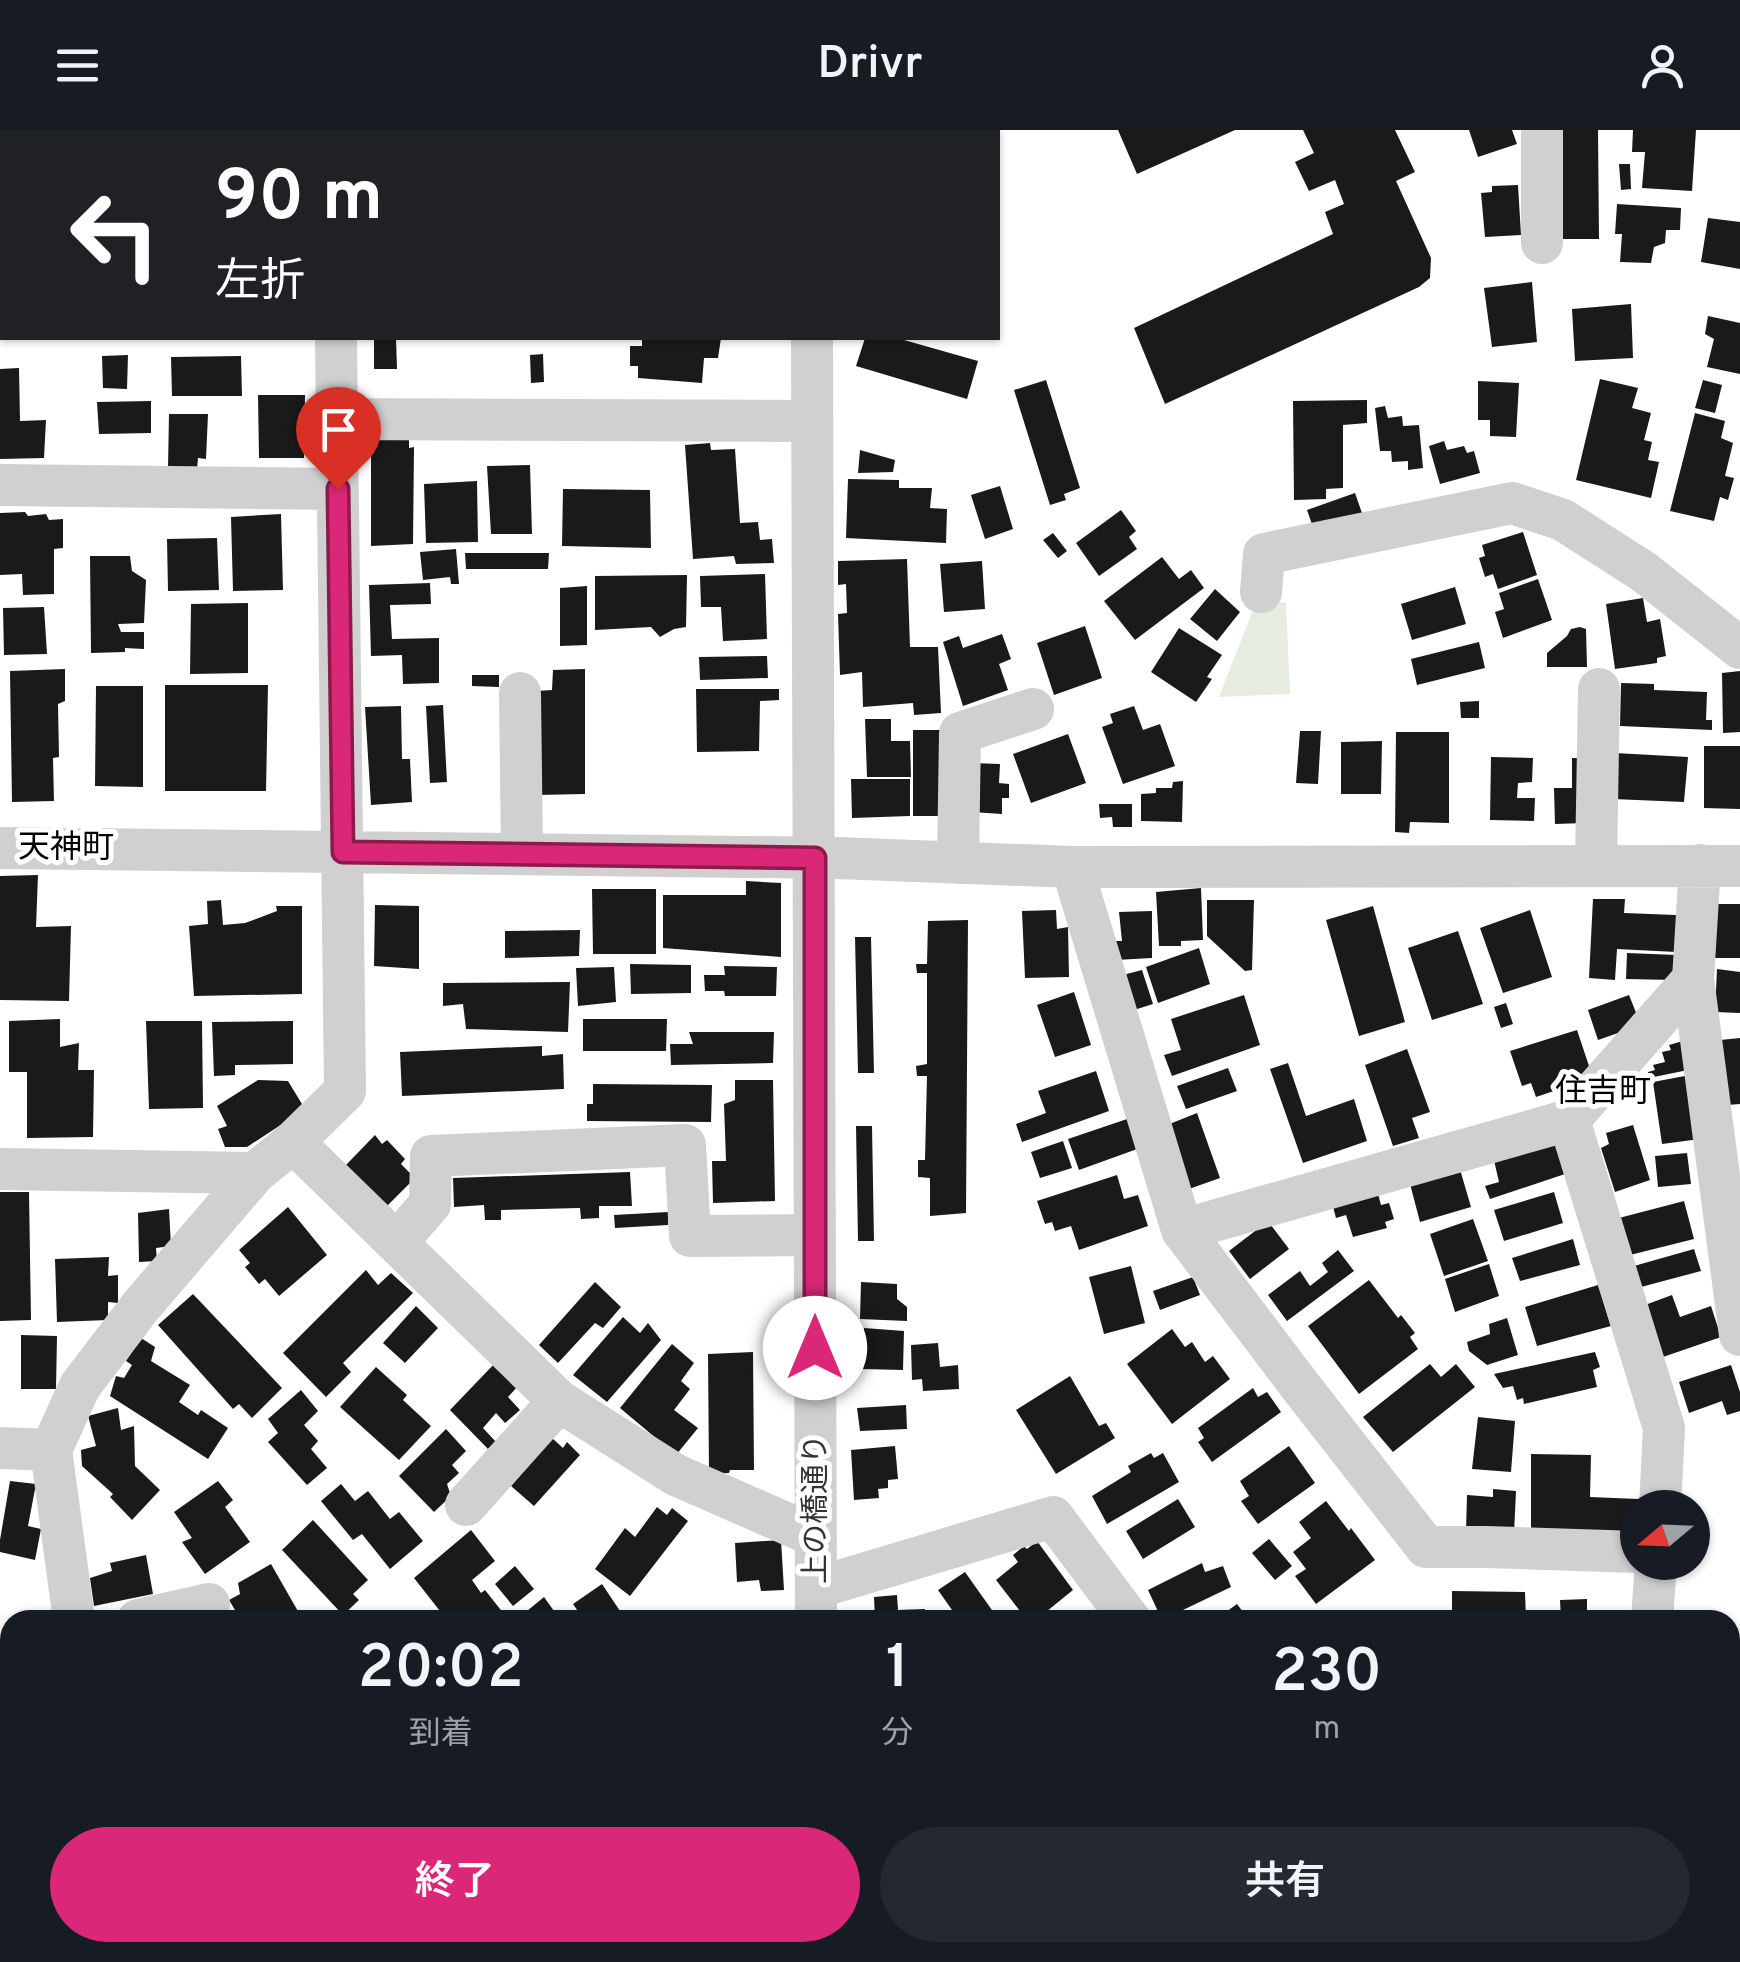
<!DOCTYPE html>
<html lang="ja">
<head>
<meta charset="utf-8">
<style>
	:root { --surface:#171b24; --page:#242831; --text:#f1f3f6; --muted:#9ea1a6; --accent:#db2777 }
	body { margin:0; font-family:Overpass,"Noto Sans JP",sans-serif; background:var(--page); color:var(--text); height:100vh; display:flex; flex-direction:column; font-size:38px; white-space:nowrap }
	* { box-sizing:border-box; margin:0 }
	p { font-size:32px; color:var(--muted) }
	.icon { flex:none; width:55px; height:55px; fill:none; stroke:currentColor; stroke-width:2; stroke-linecap:round; stroke-linejoin:round }
	.map { position:relative; flex:1; overflow:hidden }
	.sheet { position:absolute; left:0px; top:1480px; width:1740px; height:352px; display:flex; flex-direction:column; background:var(--surface); border-radius:30px 30px 0 0; box-shadow:0 2px 8px #0004 }
	.sheet>* { flex:none }
	.guide { position:absolute; left:0px; top:0px; width:1000px; height:210px; box-shadow:0 2px 8px #0004; background:#202124; color:#fff; overflow:hidden }
	.needle { width:65px; rotate:251deg }
	.tools { position:absolute; left:1620px; top:1360px; display:grid; gap:20px }
	.tools a { display:grid; place-items:center; width:90px; height:90px; border-radius:50%; background:var(--surface); box-shadow:0 2px 8px #0004; font-size:50px }
	.pin { position:absolute; display:grid; place-items:center; width:85px; height:85px; color:#fff; margin:-102px -42px; border-radius:50% 50% 50% 0; rotate:-45deg; box-shadow:0 0 10px #0007 }
	.pin .icon { rotate:45deg }
	.me { position:absolute; width:110px; margin:-55px; rotate:0deg; stroke-linejoin:round; filter:drop-shadow(0 0 8px #0008) }
	.turn { display:flex; align-items:center; gap:35px; height:210px; padding:0 50px; font-size:45px }
	.turn .icon { width:130px; height:130px; stroke-width:2.5 }
	.turn b { display:block; font-size:70px; line-height:85px }
	.eta { display:flex; justify-content:space-evenly; align-items:center; height:170px; text-align:center }
	.eta b { font-size:60px; font-weight:600; line-height:70px }
	.action { display:flex; gap:20px; margin-top:auto; padding:20px 50px }
	.action a { flex:1; height:115px; border-radius:60px; background:var(--accent); color:#fff; font-size:40px; font-weight:600; line-height:115px; text-align:center }
	.action a+a { background:var(--page); color:var(--text) }
	header { display:flex; justify-content:space-between; align-items:center; height:130px; padding:0 50px; background:var(--surface); font-size:45px; font-weight:600 }
	.map>svg:first-child { display:block }
	.green { fill:#e6ecdf }
	.building { fill:#1a1a1a }
	.lines { fill:none; stroke-linecap:round; stroke-linejoin:round }
	.minor { stroke:#d0d0d0; stroke-width:42 }
	.route-casing { stroke:#8e194d; stroke-width:25 }
	.route { stroke:#db2777; stroke-width:18 }
	.labels { text-anchor:middle; stroke-width:10; stroke-linejoin:round; paint-order:stroke }
	.street-label { font-size:30px; fill:#333; stroke:#fff }
	.neighbourhood-label { font-size:32px; fill:#000; stroke:#fff }
</style>
</head>
<body>
<header><svg class="icon" aria-label="menu" viewBox="0 0 24 24"><path d="M4 6h16M4 12h16M4 18h16"/></svg>Drivr<svg class="icon" aria-label="person" viewBox="0 0 24 24"><circle cx="12" cy="8" r="4"/><path d="M4 21q1-7 8-7t8 7"/></svg></header>
<div class="map">
<svg width="1740" height="1832" viewBox="0 0 1740 1832">
	<rect width="100%" height="100%" fill="#fff"/>
	<!-- green -->
	<path class="green" d="M1286,472L1290,564L1219,567L1255,475Z"/>
	<!-- building -->
	<path class="building" d="M1118,0H1235L1137,44Z
		M1303,0H1395L1415,42L1396,51L1431,128L1430,148L1419,157L1165,274L1134,198L1333,104L1325,82L1344,74L1335,50L1309,61L1295,32L1314,23Z
		M1469,0H1512L1517,14L1478,27Z
		M1560,0H1598L1599,109H1562Z
		M1633,0H1696L1692,61L1642,58L1645,22H1632Z
		M1619,34H1630L1631,59L1621,60Z
		M1518,55L1521,105L1485,107L1481,63L1492,62V56Z
		M1617,74L1681,78L1680,100H1666L1665,113L1654,117L1651,133L1620,132L1622,104H1615Z
		M1708,88L1740,92V139L1701,132Z
		M1532,152L1537,212L1492,217L1484,158Z
		M1631,174L1633,228L1575,231L1572,179Z
		M1708,186L1740,193V244L1707,237L1714,209L1705,204Z
		M374,208H396L397,239H374Z
		M642,208H721L718,228H704L702,253L638,248V236H630V216H642Z
		M865,208H897L978,231L967,269L856,236Z
		M543,224L544,252L531,253L530,225Z
		M128,225L127,259L103,258L102,226Z
		M241,226L242,266H172L171,227Z
		M19,238L20,291L46,290L44,328L0,329V239Z
		M1600,249L1638,258L1632,278L1651,283L1644,310L1652,312L1648,330L1659,332L1651,368L1576,350Z
		M1046,250L1080,358L1064,364L1066,370L1050,375L1014,260Z
		M1703,250L1722,255L1715,283L1695,278Z
		M1478,251L1519,253L1516,307L1490,306V290H1478Z
		M258,265H305L304,328H259Z
		M1367,270V293L1343,295V358L1326,359V369L1294,370L1293,271Z
		M151,271V303L99,304L97,272Z
		M1385,276L1388,288L1402,286L1403,296L1419,295L1423,338L1408,340V331L1392,332L1391,321H1380L1375,278Z
		M1695,283L1725,291L1721,308L1733,313L1725,346L1734,348L1728,370L1720,367L1714,391L1670,381Z
		M169,284H208L206,329L198,328L197,340L168,338Z
		M371,309H409V318L414,317L413,414L371,416Z
		M1444,311L1447,320L1464,316L1467,323L1474,321L1480,343L1440,354L1429,316Z
		M710,313L711,320L735,319L740,393L758,392L760,410L772,409L774,433L736,434L734,426L693,429L685,315Z
		M860,320L895,330L893,342L858,343Z
		M530,335L532,404H491L487,336Z
		M848,349L899,350V358H932L930,378L947,379L946,413L846,408Z
		M477,351L478,412L426,413L424,354Z
		M1000,356L1013,399L985,409L971,365Z
		M563,359L650,360L651,418L562,416Z
		M1355,363L1362,383L1314,400L1307,380Z
		M1121,380L1136,401L1129,407L1137,419L1099,446L1076,413Z
		M25,382L28,386L46,384L49,390L63,389V418L54,419V464L23,465L22,444L0,445V383Z
		M281,384L283,460L233,461L231,387Z
		M1523,402L1537,445L1498,459L1493,444L1485,447L1479,428L1485,426L1482,415Z
		M1053,403L1067,421L1058,428L1043,410Z
		M217,408L219,460L168,461L167,409Z
		M456,419L459,454H451L450,447L423,450L420,422Z
		M465,423H549L548,439H466Z
		M90,426H130L132,441L146,450L144,493L118,494L121,502H144V519L125,518V522L91,523Z
		M1162,427L1179,449L1191,440L1204,458L1135,510L1104,471Z
		M907,429L910,517H938L941,583L914,585L913,573L863,577L862,542L840,545L838,484L847,483L846,454L838,455V431Z
		M982,431L985,479L944,482L940,434Z
		M765,444L767,509L723,511L721,477H701L700,446Z
		M687,445L686,497L674,499L660,507L651,497L595,500V446Z
		M1538,449L1552,490L1503,508L1495,482L1504,479L1499,463Z
		M430,453L431,474L390,475L392,509L439,508V553L403,554L402,525L371,526L369,455Z
		M587,456V515L560,516V458Z
		M1455,457L1466,494L1412,510L1401,474Z
		M1215,459L1240,482L1217,511L1190,489Z
		M1643,468L1647,492L1660,489L1666,526L1657,528V533L1615,539L1606,474Z
		M248,473V543L190,544L191,474Z
		M44,477L47,524L4,525L3,478Z
		M1085,496L1102,548L1054,565L1037,513Z
		M1580,497L1586,499L1587,537H1547V523L1567,506L1571,499Z
		M1179,498L1222,525L1207,547L1212,549L1196,572L1151,542Z
		M1002,504L1011,529L999,534L1008,560L963,576L943,512L959,506L963,518Z
		M1479,512L1485,538L1417,555L1411,529Z
		M767,526L768,548L700,550L699,527Z
		M65,539V571L58,574L59,627L53,628L54,671L12,672L10,541Z
		M585,539V664L537,665L536,561L552,560L553,540Z
		M1740,541V602L1723,603L1722,543Z
		M472,545H499V557L472,556Z
		M1621,553L1654,554V560L1707,562L1706,590H1712V600L1620,596Z
		M165,555H268L266,661H165Z
		M96,556H143V657L95,656Z
		M696,559H779V570L760,571L759,621L697,622Z
		M1479,571V588H1461L1460,572Z
		M443,575L447,652L430,653L426,576Z
		M401,576L402,629H410L412,672L371,675L365,577Z
		M1134,576L1143,600L1160,594L1175,636L1123,654L1102,597L1113,593L1110,584Z
		M865,589H891V611H910L911,647H867Z
		M913,600H945V686H913Z
		M1300,601H1321L1318,654L1296,653Z
		M1396,602H1449V693L1410,692L1409,703L1395,702Z
		M1068,604L1086,653L1031,673L1013,624Z
		M1382,611L1381,664H1341V612Z
		M1704,616H1740V679L1704,678Z
		M1615,623L1688,627L1684,672L1613,669Z
		M1491,627L1533,628L1532,652L1518,653L1517,668H1535L1534,691L1490,690Z
		M1572,628H1586L1585,693L1555,694L1554,658H1572Z
		M972,633L1000,634L999,653L1009,654V668H1002V684L972,682Z
		M851,649H910V686L852,688Z
		M1183,651L1182,692L1141,691V664L1156,663V658H1172L1173,652Z
		M1099,674H1132V697H1113L1112,687L1100,688Z
		M38,745L36,797L71,796L69,871L0,870V746Z
		M746,751L781,753V827L663,818V765H746Z
		M1201,758L1203,810L1181,811V816H1159L1156,762Z
		M592,759H656V824H593Z
		M1593,769H1625L1624,783L1676,785V822L1617,819L1615,850L1589,848Z
		M221,770L223,795L245,793L277,781L276,776H302V864L194,866L189,796L208,794L207,771Z
		M1207,770H1254L1252,840L1245,841L1207,806Z
		M1712,774H1740V828H1714Z
		M375,775L419,776V839L374,836Z
		M1373,776L1405,892L1359,906L1326,790Z
		M1056,780L1057,799L1068,797L1069,847L1025,848L1022,781Z
		M1530,780L1552,847L1503,863L1480,798Z
		M1152,781V828L1116,830L1114,811H1122L1119,782Z
		M968,790L966,1083L930,1086V1048L918,1047V1030H925L927,946H917L916,936L927,934V843H917L916,834H927L928,791Z
		M580,800L579,826L505,828V801Z
		M1458,801L1483,874L1432,890L1408,818Z
		M855,807H871L874,943H858Z
		M1199,818L1210,854L1158,873L1146,837Z
		M1627,823L1677,825L1675,850L1626,849Z
		M630,834L691,835V863L631,864Z
		M724,836L777,837L776,866H725L724,861H705L704,845H725Z
		M614,837L616,872L578,876L576,838Z
		M1717,839L1740,842V883L1715,882Z
		M1142,840L1153,874L1134,880L1123,845Z
		M570,852L568,902L466,899L463,874L443,876V853Z
		M1074,862L1091,915L1055,927L1037,875Z
		M1244,865L1260,915L1172,946L1164,925L1181,920L1171,889Z
		M1629,865L1641,895L1598,910L1588,880Z
		M1506,873L1513,894L1501,898L1494,877Z
		M60,889V917L79,913L78,940H94L93,1007L27,1008V942H9V891Z
		M583,889H667L666,921H583Z
		M146,891H202L203,978L149,979Z
		M293,891V934L235,935V945L214,946L212,892Z
		M1577,900L1593,948L1536,967L1531,953L1522,956L1510,921Z
		M689,902H774L773,933L671,935L670,914H693Z
		M1740,908V974L1727,975L1720,910Z
		M1683,911L1688,940L1649,948L1648,942L1655,940L1653,935L1665,932L1662,922L1671,920L1669,915Z
		M542,916V926L563,924L564,959L402,966L400,922Z
		M1407,919L1430,982L1412,988L1419,1008L1393,1016L1365,935Z
		M1288,933L1306,986L1354,969L1367,1011L1303,1033L1270,939Z
		M1228,938L1237,961L1186,979L1177,956Z
		M1096,941L1109,981L1022,1012L1016,994L1046,983L1038,961Z
		M1690,945L1700,1009L1662,1014L1653,952Z
		M258,950L288,951L305,979L247,1017H225L218,999L227,996L217,976Z
		M735,950H773L775,1071L713,1073L712,1031H726L724,974L735,970Z
		M593,954L712,955L711,992L587,991V974H593Z
		M1197,983L1220,1048L1189,1059L1167,995Z
		M1130,988L1140,1018L1079,1040L1068,1009Z
		M1633,995L1650,1050L1615,1062L1601,1018L1609,1014L1606,1003Z
		M856,996H872L874,1111H858Z
		M375,1005L382,1014L387,1010L405,1029L401,1034L415,1048L386,1077L346,1035Z
		M1554,1008L1565,1044L1490,1069L1485,1056L1499,1052L1493,1026Z
		M1063,1011L1072,1038L1040,1048L1031,1022Z
		M1687,1023L1691,1054L1658,1057L1655,1026Z
		M1459,1036L1471,1077L1420,1092L1409,1050Z
		M630,1042L632,1076H599V1088L581,1089L580,1078L501,1080V1090H485L484,1075L454,1077L453,1048Z
		M1117,1045L1124,1069L1138,1065L1148,1096L1079,1120L1071,1096L1055,1101L1052,1092L1045,1094L1037,1071Z
		M1377,1060L1381,1075L1389,1073L1394,1089L1385,1092L1387,1098L1353,1107L1346,1085L1336,1088L1332,1073Z
		M0,1062H29L31,1190L0,1191Z
		M1554,1062L1563,1093L1504,1111L1494,1080Z
		M1684,1071L1694,1109L1630,1125L1619,1088Z
		M288,1077L327,1125L279,1166L265,1149L259,1154L245,1137L250,1133L239,1120Z
		M169,1079L171,1116L156,1118L157,1131L139,1132L138,1083Z
		M668,1082V1095L615,1098L614,1085Z
		M1473,1089L1488,1131L1444,1146L1430,1104Z
		M1268,1091L1289,1119L1250,1149L1229,1121Z
		M1573,1109L1580,1135L1520,1151L1512,1128Z
		M1694,1119L1701,1141L1641,1157L1634,1136Z
		M1338,1120L1354,1141L1287,1191L1268,1165L1300,1141L1310,1156L1328,1142L1322,1133Z
		M109,1127L108,1146L118,1145V1173L108,1172V1190L57,1192L55,1129Z
		M1489,1134L1499,1166L1455,1182L1445,1149Z
		M1131,1136L1145,1193L1104,1204L1089,1147Z
		M366,1140L378,1155L391,1143L413,1163L343,1233L351,1242L326,1267L283,1223Z
		M1193,1147L1200,1165L1160,1180L1153,1161Z
		M1369,1150L1398,1188L1401,1185L1415,1203L1410,1207L1418,1219L1359,1264L1308,1196Z
		M595,1152L621,1177L603,1198L595,1193L558,1233L539,1215Z
		M861,1152L897,1154V1169L907,1177V1191L860,1189Z
		M1598,1155L1611,1196L1537,1216L1525,1177Z
		M193,1164L282,1258L252,1288L239,1274L233,1279L158,1195Z
		M1672,1165L1680,1187L1711,1176L1721,1207L1663,1227L1645,1175Z
		M416,1176L438,1198L405,1233L383,1213Z
		M623,1187L640,1203L648,1193L661,1210L607,1272L573,1245Z
		M1507,1188L1518,1225L1487,1235L1469,1221L1467,1212L1490,1204L1489,1194Z
		M864,1198L904,1201L903,1240L863,1239Z
		M1172,1199L1185,1217L1192,1212L1205,1232L1213,1226L1230,1249L1172,1294L1127,1234Z
		M21,1205L57,1206L56,1259H21Z
		M141,1208L155,1217L151,1231L190,1255L179,1272L198,1285L201,1280L228,1298L208,1329L110,1266L116,1246L124,1248L132,1235L126,1231Z
		M938,1213L940,1237L958,1235L959,1259L923,1261L922,1249L912,1250L911,1215Z
		M672,1214L694,1233L681,1251L690,1259L674,1280L698,1298L676,1325L620,1278Z
		M753,1222L754,1340H730L729,1343L709,1344L708,1224Z
		M1595,1222L1600,1237L1593,1240L1597,1257L1524,1274L1523,1268L1517,1270L1513,1256L1503,1258L1494,1244Z
		M496,1232L519,1255L508,1267L520,1280L505,1293L496,1283L483,1298L496,1312L488,1319L450,1280Z
		M1430,1234L1441,1247L1456,1234L1475,1257L1393,1322L1363,1287Z
		M1731,1235L1740,1262V1281L1727,1285L1722,1271L1689,1283L1679,1252Z
		M376,1237L407,1265L403,1270L431,1296L399,1330L340,1277Z
		M1070,1246L1099,1296L1106,1293L1115,1308L1056,1344L1016,1280Z
		M1253,1258L1258,1267L1267,1262L1281,1282L1212,1332L1198,1312L1204,1308L1198,1298Z
		M301,1260L318,1281L304,1295L318,1311L311,1319L327,1338L307,1355L268,1312L278,1303L268,1289Z
		M906,1275L907,1299L860,1301L857,1278Z
		M118,1278L121,1300L134,1296L135,1336L160,1360L132,1390L110,1367L113,1364L82,1336L81,1320L96,1316L88,1286Z
		M1478,1287L1515,1291L1511,1342L1472,1339Z
		M446,1299L466,1321L452,1335L459,1343L447,1354L451,1366L434,1382L399,1346Z
		M552,1308L563,1318L567,1312L580,1325L534,1376L511,1356Z
		M895,1316L898,1349L888,1350V1358L878,1359L879,1368L854,1370L851,1320Z
		M1289,1316L1315,1353L1258,1394L1241,1371L1249,1366L1240,1351Z
		M1151,1323L1154,1328L1163,1323L1179,1352L1107,1394L1092,1366L1131,1342L1128,1336Z
		M1531,1324L1591,1325L1590,1367L1638,1369L1637,1402H1531Z
		M10,1351L36,1354L28,1396L41,1399L35,1430L0,1422V1410Z
		M218,1351L233,1370L225,1377L250,1412L205,1444L182,1412L192,1408L174,1382Z
		M341,1354L355,1371L368,1361L390,1389L399,1382L423,1411L390,1439L362,1404L353,1410L321,1371Z
		M1493,1359L1516,1361L1514,1404L1466,1401L1467,1365L1493,1367Z
		M1178,1369L1195,1397L1143,1429L1126,1401Z
		M1326,1371L1349,1401L1351,1398L1375,1430L1316,1474L1295,1446L1306,1439L1293,1422L1311,1408L1299,1392Z
		M657,1377L667,1385L672,1378L688,1391L630,1466L595,1439L625,1398L635,1407Z
		M313,1390L368,1450L353,1464L359,1470L343,1485L282,1420Z
		M471,1400L495,1431L472,1450L481,1463L485,1460L504,1484L496,1490H447L414,1448Z
		M1269,1409L1292,1436L1275,1450L1252,1423Z
		M781,1410L784,1460L761,1461L759,1450L737,1452L735,1413Z
		M1037,1411L1073,1460L1036,1490H1027L996,1450L1018,1432L1013,1425L1024,1416L1027,1419Z
		M146,1425L153,1464L94,1476L90,1448L112,1441L110,1433Z
		M1202,1433L1205,1442L1223,1436L1231,1457L1162,1490L1148,1460Z
		M271,1434L303,1490H241L229,1470L240,1464L238,1453Z
		M515,1436L534,1459L513,1476L495,1454Z
		M965,1442L999,1490H959L938,1460Z
		M602,1454L626,1490H584L573,1474Z
		M1452,1461L1525,1462L1526,1490H1452Z
		M897,1465L898,1480L925,1479L926,1490H875L874,1467Z
		M544,1467L554,1481L542,1490H516Z
		M1587,1469V1490H1561L1560,1470Z
		M1237,1474L1249,1490H1215Z
		M0,1595H10V1638H0Z
		M10,1668V1699L0,1700V1670Z
		M0,1720H10V1762H0Z
		M0,1779H10V1823H0Z
		M128,1822H200V1832H128Z
		M672,1822H705V1832H672Z
		M943,1822H1137L1140,1827L1158,1825V1832H943Z
		M1407,1822H1449L1451,1832H1402L1400,1824Z
		M1474,1822H1526L1528,1832H1475Z
		M1552,1822H1598L1597,1832H1551Z"/>
	<g class="lines">
		<!-- minor -->
		<path class="minor" d="M921,0L924,2
			M1542,0V113
			M814,2V0
			M0,57H2
			M812,208L816,1490
			M337,289L811,291
			M0,355L338,359
			M1261,462L1264,424L1512,373L1563,390L1644,442L1740,518
			M520,563L522,724
			M0,718L837,728L1072,737L1740,736
			M958,733L960,603L1033,579
			M1596,734L1599,559
			M1072,737L1182,1100L1301,1257L1426,1417H1486L1638,1422
			M1693,849L1740,1205
			M1569,990L1664,1298L1660,1378
			M293,1012L559,1271L676,1345L815,1406
			M0,1039L255,1043L293,1012L345,961L336,208
			M1182,1100L1569,990L1693,849L1700,735
			M397,1112L430,1074L431,1026L685,1015L690,1106L815,1105
			M0,1318L51,1320
			M466,1375L559,1271
			M816,1458L1053,1387L1130,1490
			M74,1490L51,1320L80,1256L141,1176L255,1043
			M138,1490L209,1474
			M1652,1490L1656,1432
			M0,1574L10,1575
			M411,1822L414,1832
			M817,1822V1832
			M85,1832V1822
			M1371,1832L1381,1822
			M1639,1832L1640,1822"/>
	</g>
	<g class="lines">
		<!-- route casing -->
		<g class="route-casing">
			<path id="route" d="M338,359L343,722L815,728V1218"/>
		</g>
		<!-- route -->
		<use href="#route" class="route"/>
	</g>
	<g class="labels">
		<!-- street labels -->
		<g class="street-label">
			<text transform="translate(815 1379) rotate(-90)" y="10">上の橋通り</text>
		</g>
		<!-- neighbourhood labels -->
		<g class="neighbourhood-label">
			<text x="66" y="727">天神町</text>
			<text x="1603" y="971">住吉町</text>
		</g>
	</g>
</svg>
<div class="tools">
<a><svg class="needle" viewBox="-14 -14 28 28"><path d="M0-13l5 13h-10z" fill="#e53935"/><path d="M0 13l5-13h-10z" fill="#9ea1a6"/></svg></a>
</div>
<div class="pin" style="left:338px;top:359px;background:#d93025"><svg class="icon" aria-label="arrive" viewBox="0 0 24 24"><path d="M6 21V4h12l-3 4 3 4H6"/></svg></div>
<svg class="me" style="left:815px;top:1218px" viewBox="-20 -20 40 40"><circle r="19" fill="#fff"/><path d="M0-13L10 11 0 6-10 11z" fill="#db2777"/></svg>
<div class="guide">
<div class="turn"><svg class="icon" aria-label="left" viewBox="0 0 24 24"><path d="M17 20v-9H6M10 6l-5 5 5 5"/></svg><div><b>90 m</b>左折</div></div>
</div>
<section class="sheet">
<div class="eta">
<div><b>20:02</b><p>到着</p></div>
<div><b>1</b><p>分</p></div>
<div><b>230</b><p>m</p></div>
</div>
<div class="action"><a>終了</a><a>共有</a></div>
</section>
</div>
</body>
</html>
